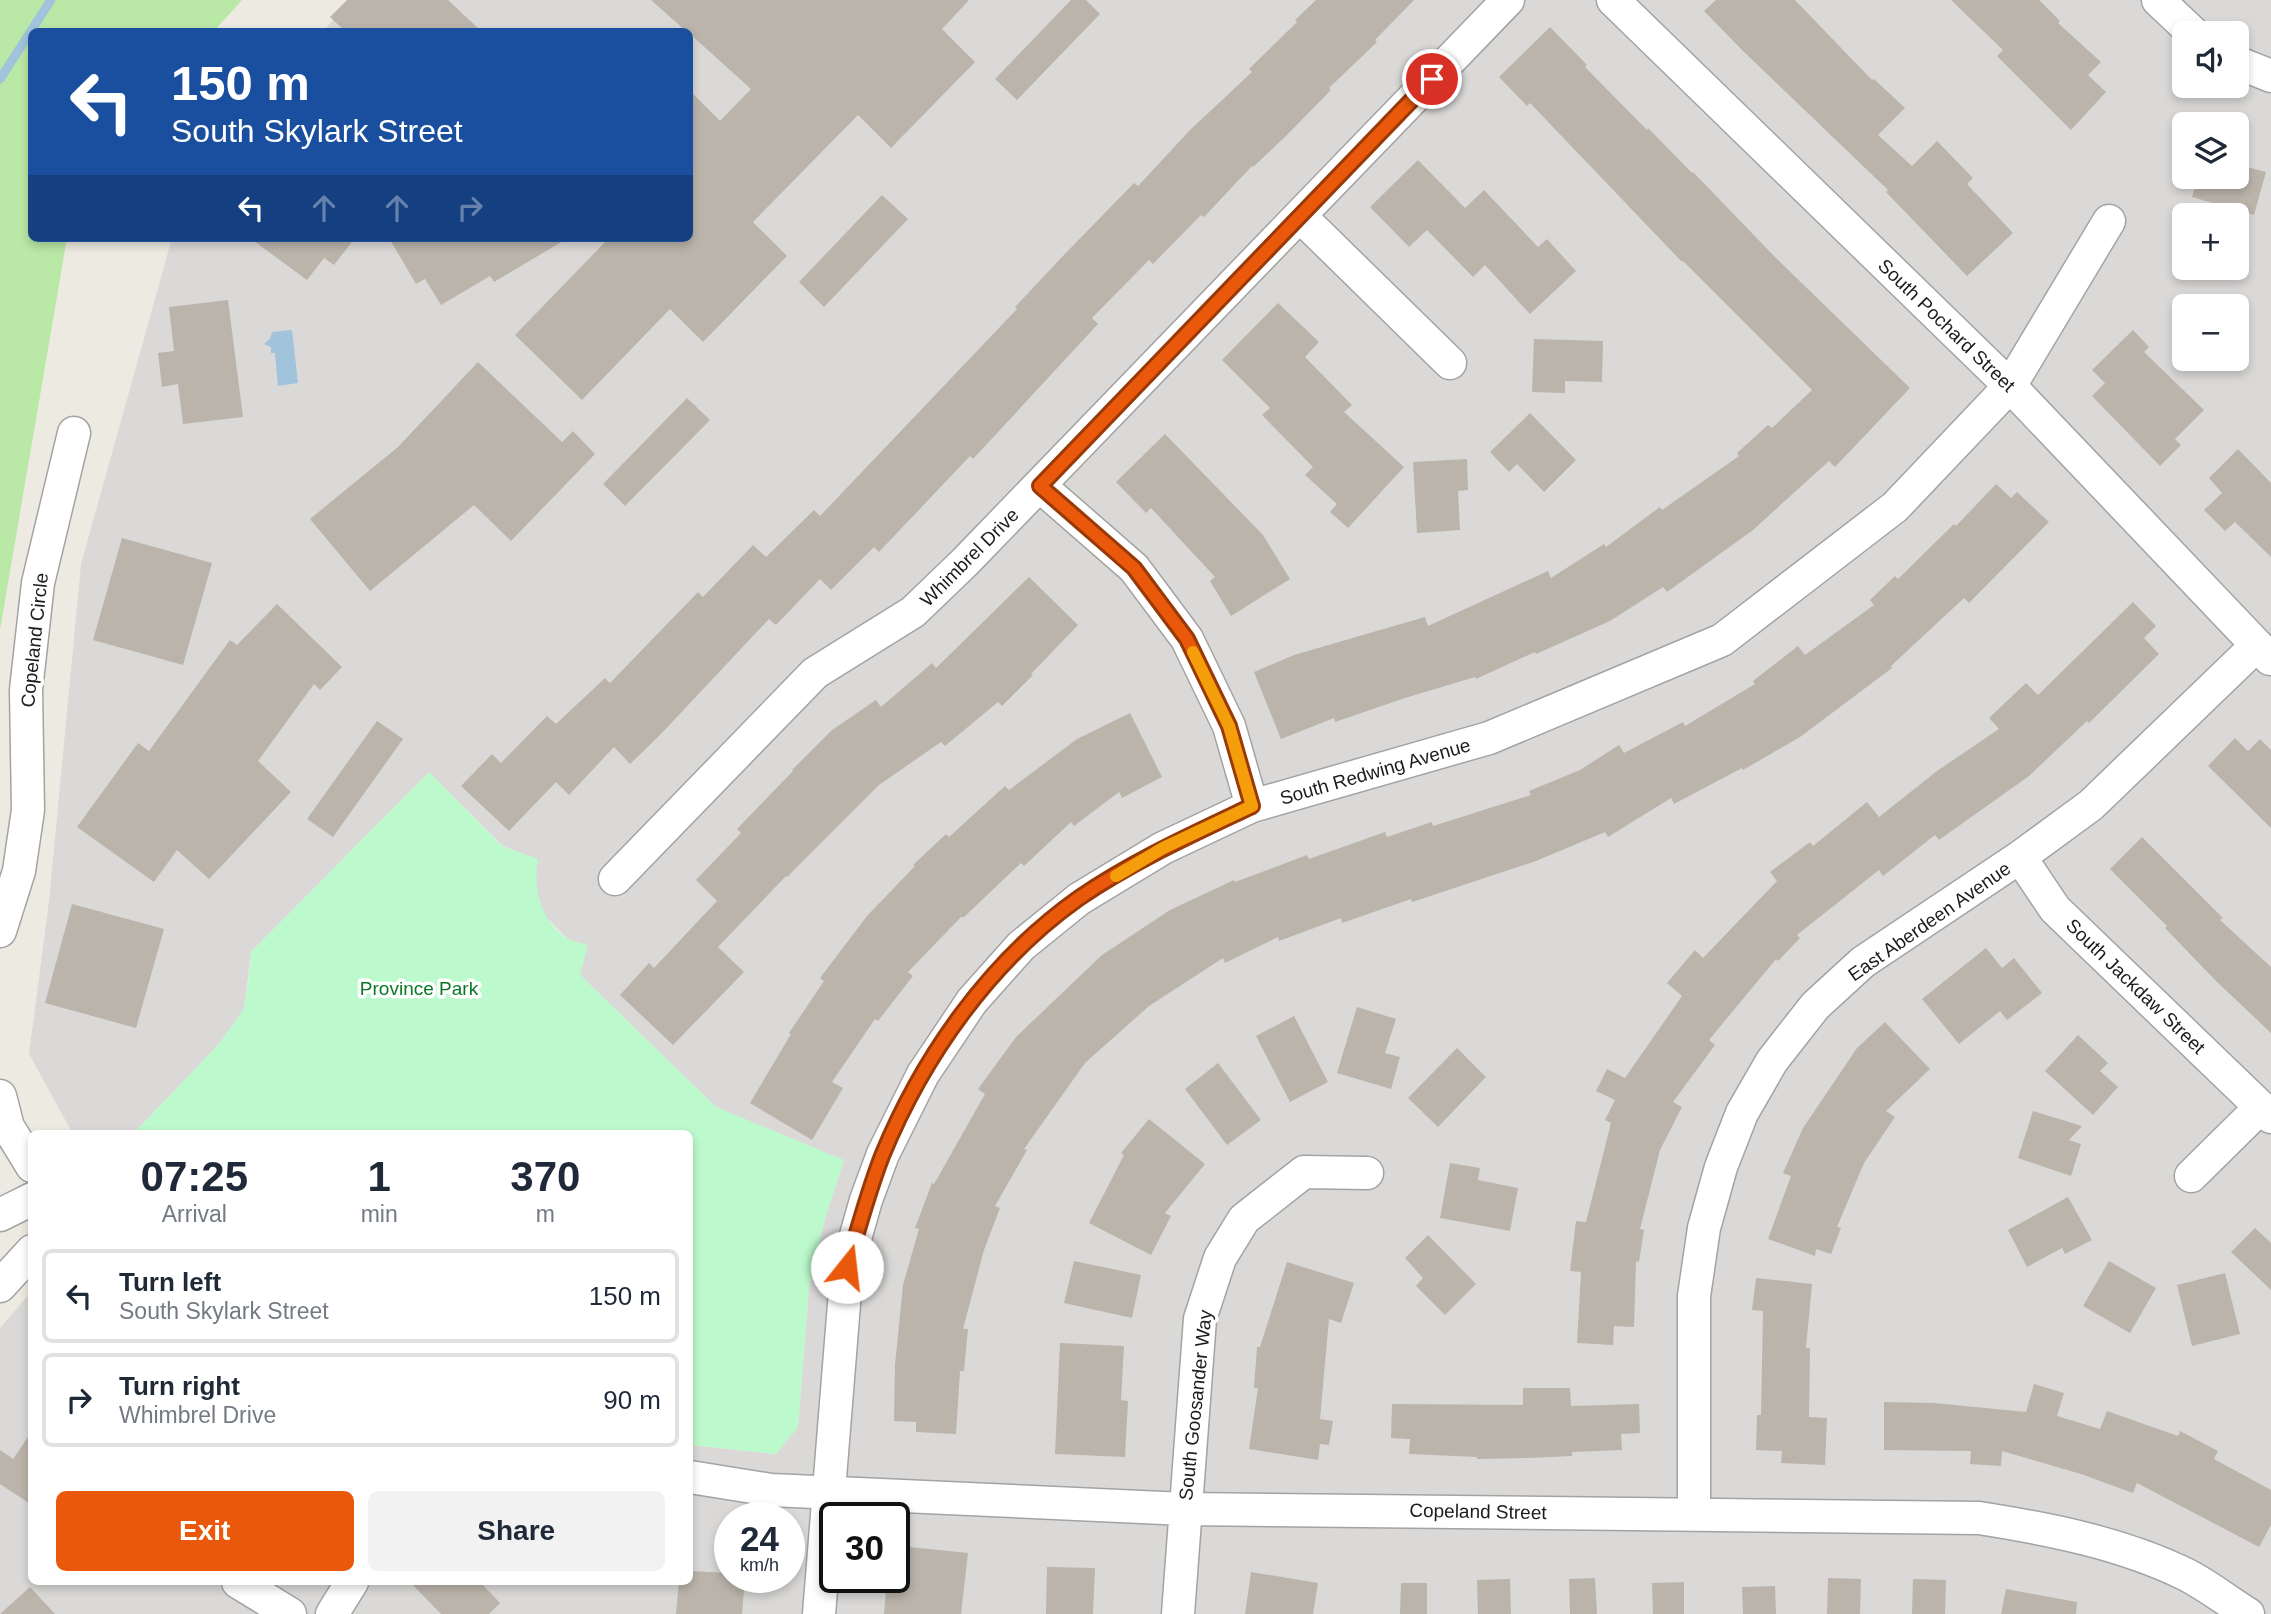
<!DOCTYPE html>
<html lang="en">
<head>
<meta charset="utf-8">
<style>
	:root { --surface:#fff; --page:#f2f2f3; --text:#1f2937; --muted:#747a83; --line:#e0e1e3; --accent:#ea580c }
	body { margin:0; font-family:Arial,sans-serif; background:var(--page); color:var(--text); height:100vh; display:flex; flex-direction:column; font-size:26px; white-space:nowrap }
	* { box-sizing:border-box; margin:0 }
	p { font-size:23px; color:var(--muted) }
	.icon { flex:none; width:38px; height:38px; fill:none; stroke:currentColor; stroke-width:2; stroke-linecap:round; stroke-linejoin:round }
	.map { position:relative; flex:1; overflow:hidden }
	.panel { position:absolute; left:28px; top:1130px; width:665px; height:455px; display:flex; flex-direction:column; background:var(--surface); border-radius:10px; box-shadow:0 4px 10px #0003 }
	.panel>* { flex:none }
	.top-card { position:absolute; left:28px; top:28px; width:665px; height:214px; border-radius:10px; box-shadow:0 4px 10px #0003; background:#1a4fa0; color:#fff; overflow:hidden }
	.controls { position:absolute; left:2172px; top:21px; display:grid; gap:14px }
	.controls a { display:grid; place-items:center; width:77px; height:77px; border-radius:10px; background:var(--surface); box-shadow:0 4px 10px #0003; font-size:35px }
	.speed { position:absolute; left:714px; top:1502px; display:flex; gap:14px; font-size:35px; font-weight:700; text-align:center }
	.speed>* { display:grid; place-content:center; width:91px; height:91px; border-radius:50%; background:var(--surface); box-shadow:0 4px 10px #0003; line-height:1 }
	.speed small { font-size:18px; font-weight:400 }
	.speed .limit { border:4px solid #111; border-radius:10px; background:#fff; color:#111 }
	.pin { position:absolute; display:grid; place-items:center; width:60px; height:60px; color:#fff; margin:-30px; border:4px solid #fff; border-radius:50%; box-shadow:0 2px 7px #0007 }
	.me { position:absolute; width:77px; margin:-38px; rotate:16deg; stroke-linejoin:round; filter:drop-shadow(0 0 5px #0008) }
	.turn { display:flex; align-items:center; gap:24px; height:147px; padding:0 28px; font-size:32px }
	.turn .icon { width:91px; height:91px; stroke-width:2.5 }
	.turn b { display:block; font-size:49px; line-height:60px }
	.lanes { display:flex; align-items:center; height:66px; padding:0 28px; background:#0003; justify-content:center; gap:35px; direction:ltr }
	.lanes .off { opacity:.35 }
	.eta { display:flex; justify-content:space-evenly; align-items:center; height:119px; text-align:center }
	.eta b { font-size:42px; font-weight:700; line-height:49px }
	.cta { display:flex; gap:14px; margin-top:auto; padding:14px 28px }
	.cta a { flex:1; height:80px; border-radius:10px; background:var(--accent); color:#fff; font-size:28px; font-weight:700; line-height:80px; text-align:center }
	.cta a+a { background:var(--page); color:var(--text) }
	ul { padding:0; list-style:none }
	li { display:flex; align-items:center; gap:21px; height:94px; margin:0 14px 10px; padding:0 14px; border:4px solid var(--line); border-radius:10px }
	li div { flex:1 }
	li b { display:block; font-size:26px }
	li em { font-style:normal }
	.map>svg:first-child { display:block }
	.residential { fill:#dad9d8; fill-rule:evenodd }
	.grass { fill:#bae8a6 }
	.park { fill:#bcf9cc }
	.water { fill:#a1c3db }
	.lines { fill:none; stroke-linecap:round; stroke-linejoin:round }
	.stream { stroke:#a1c3db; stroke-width:9 }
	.building { fill:#bab4ab }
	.minor-casing { stroke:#a3a3a3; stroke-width:35 }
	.minor { stroke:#fff; stroke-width:32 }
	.route-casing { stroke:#983908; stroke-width:18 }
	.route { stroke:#ea580c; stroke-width:12 }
	.slow { stroke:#f59e0b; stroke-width:12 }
	.labels { text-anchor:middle; stroke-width:7; stroke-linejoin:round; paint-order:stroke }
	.street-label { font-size:19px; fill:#1c1c1c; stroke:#fff }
	.park-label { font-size:19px; fill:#0b7828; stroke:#fff }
</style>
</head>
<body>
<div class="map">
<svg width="2271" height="1614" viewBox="0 0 2271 1614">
	<rect width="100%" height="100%" fill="#edebe1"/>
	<!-- residential -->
	<path class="residential" d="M352,0H2271V1614H0V1328L31,1292L32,1582H690V1445L776,1454L798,1427L809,1287L825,1219L843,1160L716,1107L580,975L567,938L543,914L534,879L537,859L503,846L429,772L251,952L244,1009L219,1044L133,1134H73L29,1054L49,901L81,564L172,238H690V32L323,31ZM2184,33H2236V86H2184ZM2184,124H2236V177H2184ZM2184,215H2236V268H2184ZM2184,306H2236V359H2184ZM730,1517H789V1577H730ZM835,1517H894V1577H835Z"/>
	<!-- grass -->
	<path class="grass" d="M0,0H242L214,31L32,32V238H67L0,630Z"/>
	<!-- park -->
	<path class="park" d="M429,772L502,846L538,859C533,888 540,920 566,938C572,941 581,943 588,945L580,975L716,1107L844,1160L825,1219L809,1287L798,1427L776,1454L690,1445V1134H133L219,1044L244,1009L249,977L251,952Z"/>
	<!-- water -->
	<path class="water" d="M292,330L298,383L278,386L275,353H271V347L264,344L270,339L272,332Z"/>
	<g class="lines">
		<!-- stream -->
		<path class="stream" d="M0,79L51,0"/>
	</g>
	<!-- building -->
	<path class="building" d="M347,0H448L482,32H346L330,17Z
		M651,0H969L942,29L975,62L891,148L858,115L753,222L787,256L703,342L670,309L582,400L515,335L609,238H690V91L720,121L751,89L690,34V32H687Z
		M1071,0H1086L1100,14L1017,100L995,79Z
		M1316,0H1414L1375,40L1377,42L1329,88L1331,90L1284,138L1253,167L1252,166L1204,217L1201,215L1153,264L1149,260L1092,318L1098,324L973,459L970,456L879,552L874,547L831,590L820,579L776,625L769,619L660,735L630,764L614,747L569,795L556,782L509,831L461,786L492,754L501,763L547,716L556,724L605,678L610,683L698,592L703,597L753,545L766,557L814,510L820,516L1017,309L1015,307L1061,258L1134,183L1138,186L1190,130L1252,72L1249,69L1297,22L1295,20Z
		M1716,0H1795L1872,80L1874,79L1905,108L1878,135L1912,166L1937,141L1973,178L1967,184L2013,233L1967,276L1886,192L1888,190L1743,51L1704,11Z
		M1951,0H2039L2060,21L2058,23L2101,62L2088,75L2106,92L2071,130L1997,56L2003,50Z
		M1550,27L1587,65L1585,67L1647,130L1648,128L1692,173L1693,172L1774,256L1910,388L1835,467L1829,461L1753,530L1667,592L1663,587L1610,621L1536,654L1535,652L1476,679L1475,677L1405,698L1335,722L1334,718L1281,739L1254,672L1294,655L1425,617L1428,626L1548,571L1551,578L1604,544L1606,547L1660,507L1662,510L1739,456L1737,453L1768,425L1772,428L1812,390L1683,261L1682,262L1530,103L1527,106L1499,77Z
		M1418,160L1465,208L1484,190L1538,247L1547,239L1576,271L1530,314L1485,265L1473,277L1427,230L1409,247L1370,207Z
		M2236,164L2266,172L2254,215L2192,197L2198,177H2236Z
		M882,195L908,219L824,307L799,282Z
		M250,238H355L334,265L324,258L307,280Z
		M389,238H568L494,282L490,276L441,305L425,279L416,284Z
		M228,300L243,417L183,424L178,384L162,387L158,353L174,351L169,307Z
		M1278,303L1319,342L1305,357L1352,405L1344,412L1404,467L1348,528L1330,512L1337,504L1305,475L1313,467L1262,415L1270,408L1222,360Z
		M2133,330L2149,347L2144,352L2204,410L2175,439L2181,445L2160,466L2092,396L2105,383L2092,370Z
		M1534,339L1603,341L1602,382L1565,381V393L1532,392Z
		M478,362L562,442L573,431L595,454L511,541L474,505L370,591L310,519L398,447Z
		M687,398L710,420L625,506L603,484Z
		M1530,413L1576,460L1544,492L1517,464L1509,472L1490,452Z
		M1165,434L1263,535L1290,579L1231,616L1210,581L1215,577L1151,508L1146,513L1116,482Z
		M2238,449L2271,483V557L2235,522L2225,531L2204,510L2222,493L2209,478Z
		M1467,459L1468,490L1458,491L1460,530L1417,533L1413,462Z
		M1996,484L2011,498L2017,492L2049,522L1969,603L1964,598L1891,666L1892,668L1800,737L1743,770L1742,768L1674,804L1671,798L1608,837L1605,832L1536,861L1412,902L1411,899L1342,923L1341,918L1279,941L1278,937L1225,963L1223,958L1149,1006L1085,1063L1024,1149L1027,1150L995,1206L1000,1208L984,1250L963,1329H968L964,1371H960L956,1434L916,1432V1422L894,1421L895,1365L903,1285L919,1229L915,1228L932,1183L934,1184L985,1094L978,1089L1016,1037L1102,955L1170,910L1234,880L1235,882L1307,855L1309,859L1385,832L1387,837L1432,822L1433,826L1531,795L1529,791L1580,770L1619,745L1624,753L1683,722L1685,726L1755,684L1753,681L1798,646L1805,655L1874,605L1870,600L1895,576L1898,579L1954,524L1956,526Z
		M122,538L212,563L183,665L93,640Z
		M1029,577L1078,625L1031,674L1033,675L1002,706L998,702L945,746L941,742L879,785L787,877L786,876L718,947L744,972L673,1045L620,995L649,963L654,968L717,901L696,880L741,833L737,829L793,771L792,770L832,730L876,700L881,707L932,663L936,668Z
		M2133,602L2156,626L2144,638L2159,654L2089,723L2087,721L2029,776L1939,840L1935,835L1883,876L1879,870L1797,935L1800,938L1778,961L1776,959L1709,1040L1715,1045L1673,1102L1682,1107L1660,1150L1640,1229L1644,1230L1639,1262L1636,1261L1634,1327L1614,1326L1613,1345L1577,1343L1581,1272L1570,1271L1576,1221L1586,1222L1611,1123L1605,1120L1615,1100L1596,1091L1607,1069L1625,1078L1682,996L1667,983L1695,950L1703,958L1777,881L1770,872L1810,842L1813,846L1867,802L1879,817L1937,771L1999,729L1989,718L2026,683L2038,695Z
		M277,604L342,667L320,690L314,684L258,761L291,792L209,879L177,850L154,882L77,827L138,743L149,751L230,640L237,645Z
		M1130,713L1162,777L1122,798L1119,792L1074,826L1071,822L1024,866L1021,863L963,918L962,916L908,972L913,976L878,1021L875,1019L832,1082L843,1088L812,1140L750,1103L791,1034L789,1033L824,981L820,978L867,916L915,866L913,865L946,834L949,837L1005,786L1009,790L1077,739Z
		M377,721L403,739L333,837L307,819Z
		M2235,738L2248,751L2260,739L2271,750V828L2208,766Z
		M2142,837L2223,918L2220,920L2271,967V1033L2216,981L2165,928L2167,926L2110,869Z
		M72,904L164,929L136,1028L45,1003Z
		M1986,948L2002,968L2014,958L2042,993L2007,1020L2000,1011L1959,1044L1922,999Z
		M1357,1007L1396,1019L1385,1053L1400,1057L1391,1089L1337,1073Z
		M1294,1016L1328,1082L1290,1102L1256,1036Z
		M1885,1022L1930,1069L1886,1111L1895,1117L1864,1163L1837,1227L1841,1228L1831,1254L1816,1249L1815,1256L1768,1239L1791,1176L1783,1173L1803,1128L1857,1048Z
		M2078,1035L2108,1063L2100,1071L2118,1087L2093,1115L2045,1071Z
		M1457,1048L1486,1077L1438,1127L1408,1098Z
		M1218,1063L1261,1120L1227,1145L1185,1089Z
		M2033,1111L2082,1126L2069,1140L2081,1144L2071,1176L2018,1158Z
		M1149,1119L1205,1164L1165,1213L1171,1216L1151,1255L1089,1223L1124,1155L1121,1153Z
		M1450,1163L1480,1168L1478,1180L1518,1188L1510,1231L1440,1218Z
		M2068,1197L2092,1240L2065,1254L2062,1248L2027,1267L2008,1230Z
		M2255,1228L2271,1243V1290L2231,1252Z
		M1428,1235L1476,1284L1445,1315L1416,1286L1423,1278L1405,1258Z
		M1074,1261L1141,1275L1132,1318L1064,1303Z
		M2109,1261L2156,1288L2130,1333L2083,1306Z
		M1287,1262L1354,1283L1341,1323L1329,1319L1320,1419L1333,1421L1329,1445L1320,1444L1318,1460L1249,1449L1258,1388H1254L1257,1347H1260Z
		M2225,1273L2240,1334L2192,1346L2177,1285Z
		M1756,1278L1812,1284L1806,1348H1810L1809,1417L1827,1418L1825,1465L1781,1463L1782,1451L1756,1450L1757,1415H1761L1763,1311L1752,1310Z
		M1060,1343L1124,1346L1121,1400L1128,1401L1125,1457L1055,1454Z
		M2034,1384L2064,1393L2057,1416L2100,1429L2107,1411L2178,1436L2180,1431L2218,1451L2214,1459L2271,1490V1525L2259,1547L2137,1483L2133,1493L2081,1474L2002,1451L2001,1466L1970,1464L1971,1451L1884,1450V1402L1934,1403L2026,1412Z
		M1523,1388H1570L1571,1406L1639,1404L1640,1433L1621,1434L1622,1450L1572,1452V1456L1528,1458L1477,1459V1457L1409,1454L1410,1439L1391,1438L1392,1404L1523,1405Z
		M32,1431V1505L0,1484V1450L13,1459Z
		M909,1547L968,1553L961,1614H884L887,1579L906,1581Z
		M1047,1567L1095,1568L1093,1614H1046Z
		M690,1571L730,1573V1577H745L742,1614H676L679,1582H690Z
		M1251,1572L1318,1583L1313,1614H1245Z
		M1595,1578L1597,1614H1570L1569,1579Z
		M1828,1578L1861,1579L1860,1614H1827Z
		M1510,1579L1511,1614H1478L1477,1580Z
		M1913,1579L1946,1580L1945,1614H1912Z
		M410,1582H480L500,1603L489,1614H441Z
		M1684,1582V1614H1653L1652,1583Z
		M1401,1583H1427V1614H1400Z
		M1775,1586L1776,1614H1743L1742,1587Z
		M30,1587L55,1614H0Z
		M2006,1589L2077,1602L2076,1614H2001Z"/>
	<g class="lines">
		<!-- minor casing -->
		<g class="minor-casing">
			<path id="minor" d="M1613,0L2010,386L2270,659
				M2158,0L2193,33
				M2236,62L2271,76
				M1300,216L1450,363
				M1040,486L1134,568L1187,639L1229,726L1252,806
				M2020,857L2055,909L2271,1117
				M615,879L815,673L913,612L965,562L1508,0
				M0,931L19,871L28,810L26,690L38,583L74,433
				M0,1096L8,1127L32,1166
				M2191,1176L2261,1107
				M0,1215L32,1199
				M0,1286L32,1251
				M690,1477L771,1490L1185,1509L1979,1518C2049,1529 2121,1543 2185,1574C2207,1585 2227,1601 2248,1614
				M1694,1514V1296L1704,1228L1721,1167L1742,1113L1772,1061L1815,1006L1863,962L2020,857L2091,805L2257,645
				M238,1582L290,1614
				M332,1614L352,1582
				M819,1614L847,1267L866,1200L883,1154L923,1074L972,1001L1021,946L1079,899L1163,848L1252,806L1489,738L1722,640L1895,507L2010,386L2109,221
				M1178,1614L1200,1319L1220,1258L1244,1219L1304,1172L1367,1173"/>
		</g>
		<!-- minor -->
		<use href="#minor" class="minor"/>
	</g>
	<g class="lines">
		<!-- route casing -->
		<g class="route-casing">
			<path id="route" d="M847,1267C858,1230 868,1192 882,1156C923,1056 990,961 1079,898C1133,861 1193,834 1252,806L1229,726L1187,639L1134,568L1040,486L1432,79"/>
		</g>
		<!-- route -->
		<use href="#route" class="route"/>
		<!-- slow -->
		<path class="slow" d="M1116,876L1163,848L1252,806L1229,726L1193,652"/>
	</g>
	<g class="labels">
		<!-- street labels -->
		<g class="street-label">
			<text transform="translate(1947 325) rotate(44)" y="7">South Pochard Street</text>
			<text transform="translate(969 557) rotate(-45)" y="7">Whimbrel Drive</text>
			<text transform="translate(34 640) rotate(-84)" y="7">Copeland Circle</text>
			<text transform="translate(1375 771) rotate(-16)" y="7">South Redwing Avenue</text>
			<text transform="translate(1929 921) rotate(-35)" y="7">East Aberdeen Avenue</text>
			<text transform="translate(2136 986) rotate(44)" y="7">South Jackdaw Street</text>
			<text transform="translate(1195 1405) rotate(-84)" y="7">South Goosander Way</text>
			<text transform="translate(1478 1511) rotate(1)" y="7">Copeland Street</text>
		</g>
		<!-- park labels -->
		<g class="park-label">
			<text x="419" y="995">Province Park</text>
		</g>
	</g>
</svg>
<div class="controls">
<a><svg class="icon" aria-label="sound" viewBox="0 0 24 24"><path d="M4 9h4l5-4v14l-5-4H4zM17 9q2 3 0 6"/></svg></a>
<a><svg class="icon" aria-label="layers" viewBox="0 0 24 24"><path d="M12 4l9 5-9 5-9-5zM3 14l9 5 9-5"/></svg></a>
<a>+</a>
<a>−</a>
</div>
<div class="speed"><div>24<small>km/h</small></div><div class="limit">30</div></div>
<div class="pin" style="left:1432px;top:79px;background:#d93025"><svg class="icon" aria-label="arrive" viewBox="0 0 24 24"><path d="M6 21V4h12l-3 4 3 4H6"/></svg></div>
<svg class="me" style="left:847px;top:1267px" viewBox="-20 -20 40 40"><circle r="19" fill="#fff"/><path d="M0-13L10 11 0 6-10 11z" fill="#ea580c"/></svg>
<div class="top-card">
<div class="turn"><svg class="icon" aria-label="left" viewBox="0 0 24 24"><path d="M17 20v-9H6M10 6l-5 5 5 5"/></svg><div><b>150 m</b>South Skylark Street</div></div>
<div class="lanes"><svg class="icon" aria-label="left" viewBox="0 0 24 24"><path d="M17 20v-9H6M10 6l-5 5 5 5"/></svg><svg class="icon off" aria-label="ahead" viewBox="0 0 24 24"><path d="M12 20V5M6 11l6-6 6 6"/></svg><svg class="icon off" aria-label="ahead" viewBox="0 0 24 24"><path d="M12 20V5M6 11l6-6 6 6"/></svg><svg class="icon off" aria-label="right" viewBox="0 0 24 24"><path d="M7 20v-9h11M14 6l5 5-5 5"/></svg></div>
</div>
<section class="panel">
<div class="eta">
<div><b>07:25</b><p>Arrival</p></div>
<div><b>1</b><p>min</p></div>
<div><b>370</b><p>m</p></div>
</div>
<ul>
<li><svg class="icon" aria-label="left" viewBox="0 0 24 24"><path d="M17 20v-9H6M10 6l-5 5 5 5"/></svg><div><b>Turn left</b><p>South Skylark Street</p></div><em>150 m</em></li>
<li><svg class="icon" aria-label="right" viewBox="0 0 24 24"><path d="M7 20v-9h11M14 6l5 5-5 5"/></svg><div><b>Turn right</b><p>Whimbrel Drive</p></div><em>90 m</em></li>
</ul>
<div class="cta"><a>Exit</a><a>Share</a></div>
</section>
</div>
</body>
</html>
